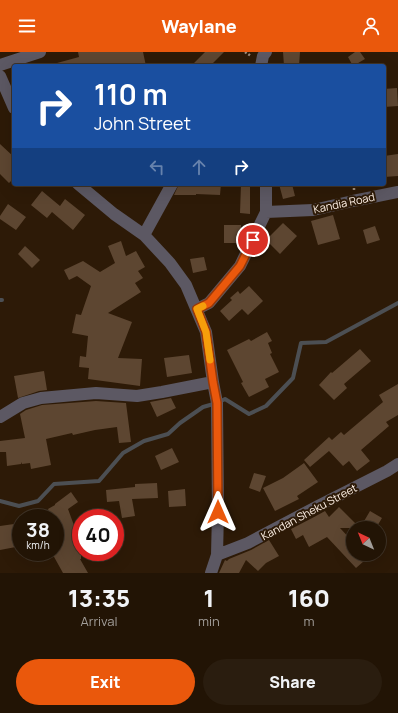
<!DOCTYPE html>
<html lang="en">
<head>
<meta charset="utf-8">
<style>
	:root { --surface:#221405; --page:#2a1d0f; --text:#f1f3f6; --muted:#a29e9a; --line:#3f3327; --accent:#ea580c }
	body { margin:0; font-family:Manrope,sans-serif; background:var(--page); color:var(--text); height:100vh; display:flex; flex-direction:column; font-size:15px; white-space:nowrap }
	* { box-sizing:border-box; margin:0 }
	p { font-size:13px; color:var(--muted) }
	.icon { flex:none; width:22px; height:22px; fill:none; stroke:currentColor; stroke-width:2; stroke-linecap:round; stroke-linejoin:round }
	.map { position:relative; height:521px; overflow:hidden }
	.details { display:flex; flex-direction:column; background:var(--surface); flex:1 }
	.details>* { flex:none }
	.top-card { position:absolute; left:12px; top:12px; width:374px; height:122px; border-radius:4px; box-shadow:0 4px 16px #0002,0 0 0 1px var(--line); background:#1a4fa0; color:#fff; overflow:hidden }
	.needle { width:26px; rotate:317deg }
	.tools { position:absolute; left:346px; top:469px; display:grid; gap:8px }
	.tools a { display:grid; place-items:center; width:40px; height:40px; border-radius:50%; background:var(--surface); box-shadow:0 4px 16px #0002,0 0 0 1px var(--line); font-size:20px }
	.speed { position:absolute; left:12px; top:457px; display:flex; gap:8px; font-size:20px; font-weight:700; text-align:center }
	.speed>* { display:grid; place-content:center; width:52px; height:52px; border-radius:50%; background:var(--surface); box-shadow:0 4px 16px #0002,0 0 0 1px var(--line); line-height:1 }
	.speed small { font-size:10px; font-weight:400 }
	.speed .limit { border:6px solid #d22; background:#fff; color:#111 }
	.pin { position:absolute; display:grid; place-items:center; width:34px; height:34px; color:#fff; margin:-17px; border:2px solid #fff; border-radius:50%; box-shadow:0 1px 4px #0007 }
	.me { position:absolute; width:44px; margin:-22px; rotate:0deg; stroke-linejoin:round; filter:drop-shadow(0 0 3px #0008) }
	.turn { display:flex; align-items:center; gap:14px; height:84px; padding:0 16px; font-size:18px }
	.turn .icon { width:52px; height:52px; stroke-width:2.5 }
	.turn b { display:block; font-size:28px; line-height:34px }
	.lanes { display:flex; align-items:center; height:38px; padding:0 16px; background:#0003; justify-content:center; gap:20px; direction:ltr }
	.lanes .off { opacity:.35 }
	.eta { display:flex; justify-content:space-evenly; align-items:center; height:68px; text-align:center }
	.eta b { font-size:24px; font-weight:800; line-height:28px }
	.primary-button { display:flex; gap:8px; margin-top:auto; padding:8px 16px }
	.primary-button a { flex:1; height:46px; border-radius:24px; background:var(--accent); color:#fff; font-size:16px; font-weight:800; line-height:46px; text-align:center }
	.primary-button a+a { background:var(--page); color:var(--text) }
	header { display:flex; justify-content:space-between; align-items:center; height:52px; padding:0 16px; background:var(--accent); color:#fff; font-size:18px; font-weight:800 }
	.map>svg:first-child { display:block }
	.lines { fill:none; stroke-linecap:round; stroke-linejoin:round }
	.stream { stroke:#4c4f53; stroke-width:4 }
	.building { fill:#5d4631 }
	.path { stroke:#9d8d7e; stroke-width:2.5; stroke-dasharray:2 2; stroke-linecap:butt }
	.minor { stroke:#5c5863; stroke-width:12 }
	.route-casing { stroke:#983908; stroke-width:10 }
	.route { stroke:#ea580c; stroke-width:7 }
	.slow { stroke:#f59e0b; stroke-width:7 }
	.labels { text-anchor:middle; stroke-width:4; stroke-linejoin:round; paint-order:stroke }
	.street-label { font-size:11px; fill:#fdefe4; stroke:#2d1a07 }
</style>
</head>
<body>
<header><svg class="icon" aria-label="menu" viewBox="0 0 24 24"><path d="M4 6h16M4 12h16M4 18h16"/></svg>Waylane<svg class="icon" aria-label="person" viewBox="0 0 24 24"><circle cx="12" cy="8" r="4"/><path d="M4 21q1-7 8-7t8 7"/></svg></header>
<div class="map">
<svg width="398" height="521" viewBox="0 0 398 521">
	<rect width="100%" height="100%" fill="#2d1a07"/>
	<g class="lines">
		<!-- stream -->
		<path class="stream" d="M0,248H2
			M0,449L19,454L38,449L54,432L99,429L123,401L144,389L168,382L180,371L203,355L217,351L225,347L249,362L266,354L293,326L301,291L326,290L398,251"/>
	</g>
	<!-- building -->
	<path class="building" d="M78,0H143L146,14H57V11L79,5Z
		M205,0H224L210,14H191Z
		M283,0H300L299,14H284Z
		M355,0H360L365,7L353,14L348,5Z
		M397,36L398,54L384,55V37Z
		M0,92L14,105V126L9,131L0,122Z
		M398,102V124L384,125V104Z
		M179,132H221L220,143L196,142V143H174Z
		M241,132H250V162L240,161Z
		M279,132H292L295,144L283,147Z
		M42,139L60,154L65,147L85,163L73,178L52,160L47,166L31,153Z
		M8,152L26,165L16,178L0,167V164Z
		M333,163L340,187L318,193L311,169Z
		M283,171L297,184L280,202L266,188Z
		M224,173H241V191H224Z
		M375,174L380,188L367,192L363,178Z
		M121,189L126,204L136,199L145,215L138,219L143,226L135,231L141,240L108,261L132,270L118,306L142,307L140,334L88,327L89,316L79,315L80,304L86,305L88,284L72,281L76,262L81,263L91,234L77,224L69,228L64,218L83,209L100,220L115,211L108,194Z
		M25,194L40,208L32,216L18,202Z
		M204,205L207,218L193,221L190,207Z
		M249,234L263,249L248,263L242,257L229,269L220,259L232,248L230,246L238,239L240,242Z
		M267,280L272,289L268,291L272,301L270,302L279,320L265,327L269,335L249,345L241,331L243,330L227,298L249,287L251,289Z
		M360,297L371,309L344,332L347,336L334,348L319,333L331,320L332,321Z
		M189,303L192,321L167,325L164,306Z
		M44,319L47,338L39,339L18,346L14,324Z
		M398,332V363L386,370L389,374L361,398L370,409L357,419L349,409L343,414L329,399L310,415L304,408L329,385L332,388L341,380L344,383L383,350L379,343Z
		M171,346L176,356L157,365L150,350Z
		M96,349L126,351L131,390L119,391L117,375L95,378L73,383L72,381L46,387L51,413L31,417L30,411L22,412L21,410V412L7,414L6,400H0V389L25,386L20,362L26,358L42,353Z
		M172,396L179,410L161,418L155,404Z
		M304,411L318,430L297,444L299,447L275,459L263,436L283,426Z
		M254,421L266,424L260,440L249,436Z
		M157,431L158,446L132,447L135,464L122,466L119,449L107,450L106,438L135,435V432Z
		M185,437L186,454L169,455L168,439Z
		M71,440L78,450L68,457L79,487L81,486V507H80L88,521H63L53,503L55,502V466H51L48,457L55,453V452Z
		M339,455L360,476L370,459L382,466L376,476H340L353,490V502H358L364,509L356,516L327,485L309,495L303,483L296,487L291,477L316,464L325,459L329,465Z
		M21,471V494L0,498V474Z
		M269,488L279,504L266,511L258,519L246,508L239,521H219L225,508L227,509L229,507L251,498Z"/>
	<g class="lines">
		<!-- path -->
		<path class="path" d="M245,0L251,4
			M354,138V132"/>
		<!-- minor -->
		<path class="minor" d="M0,13L40,0
			M261,14L263,4L266,0
			M0,24L14,56
			M78,132L114,162L144,183L170,211L186,233L206,280L213,330L217,351L218,460L217,503L211,521
			M266,160L313,158L353,149L398,140
			M144,183L172,132
			M197,257L209,251L240,214L266,160V132
			M0,365L23,351L41,346L96,341L137,344L162,340L213,330
			M217,503L248,491L318,454L387,419L398,412"/>
	</g>
	<g class="lines">
		<!-- route casing -->
		<g class="route-casing">
			<path id="route" d="M218,460L217,351L213,330L206,280L197,257L209,251L240,214L253,188"/>
		</g>
		<!-- route -->
		<use href="#route" class="route"/>
		<!-- slow -->
		<path class="slow" d="M203,254L197,257L206,280L210,308"/>
	</g>
	<g class="labels">
		<!-- street labels -->
		<g class="street-label">
			<text transform="translate(344 151) rotate(-12)" y="4">Kandia Road</text>
			<text transform="translate(309 460) rotate(-28)" y="4">Kandan Sheku Street</text>
		</g>
	</g>
</svg>
<div class="tools">
<a><svg class="needle" viewBox="-14 -14 28 28"><path d="M0-13l5 13h-10z" fill="#e53935"/><path d="M0 13l5-13h-10z" fill="#a29e9a"/></svg></a>
</div>
<div class="speed"><div>38<small>km/h</small></div><div class="limit">40</div></div>
<div class="pin" style="left:253px;top:188px;background:#d93025"><svg class="icon" aria-label="arrive" viewBox="0 0 24 24"><path d="M6 21V4h12l-3 4 3 4H6"/></svg></div>
<svg class="me" style="left:218px;top:460px" viewBox="-20 -20 40 40"><path d="M0-17L14 15 0 8-14 15z" fill="#ea580c" stroke="#fff" stroke-width="4"/></svg>
<div class="top-card">
<div class="turn"><svg class="icon" aria-label="right" viewBox="0 0 24 24"><path d="M7 20v-9h11M14 6l5 5-5 5"/></svg><div><b>110 m</b>John Street</div></div>
<div class="lanes"><svg class="icon off" aria-label="left" viewBox="0 0 24 24"><path d="M17 20v-9H6M10 6l-5 5 5 5"/></svg><svg class="icon off" aria-label="ahead" viewBox="0 0 24 24"><path d="M12 20V5M6 11l6-6 6 6"/></svg><svg class="icon" aria-label="right" viewBox="0 0 24 24"><path d="M7 20v-9h11M14 6l5 5-5 5"/></svg></div>
</div>
</div>
<section class="details">
<div class="eta">
<div><b>13:35</b><p>Arrival</p></div>
<div><b>1</b><p>min</p></div>
<div><b>160</b><p>m</p></div>
</div>
<div class="primary-button"><a>Exit</a><a>Share</a></div>
</section>
</body>
</html>
